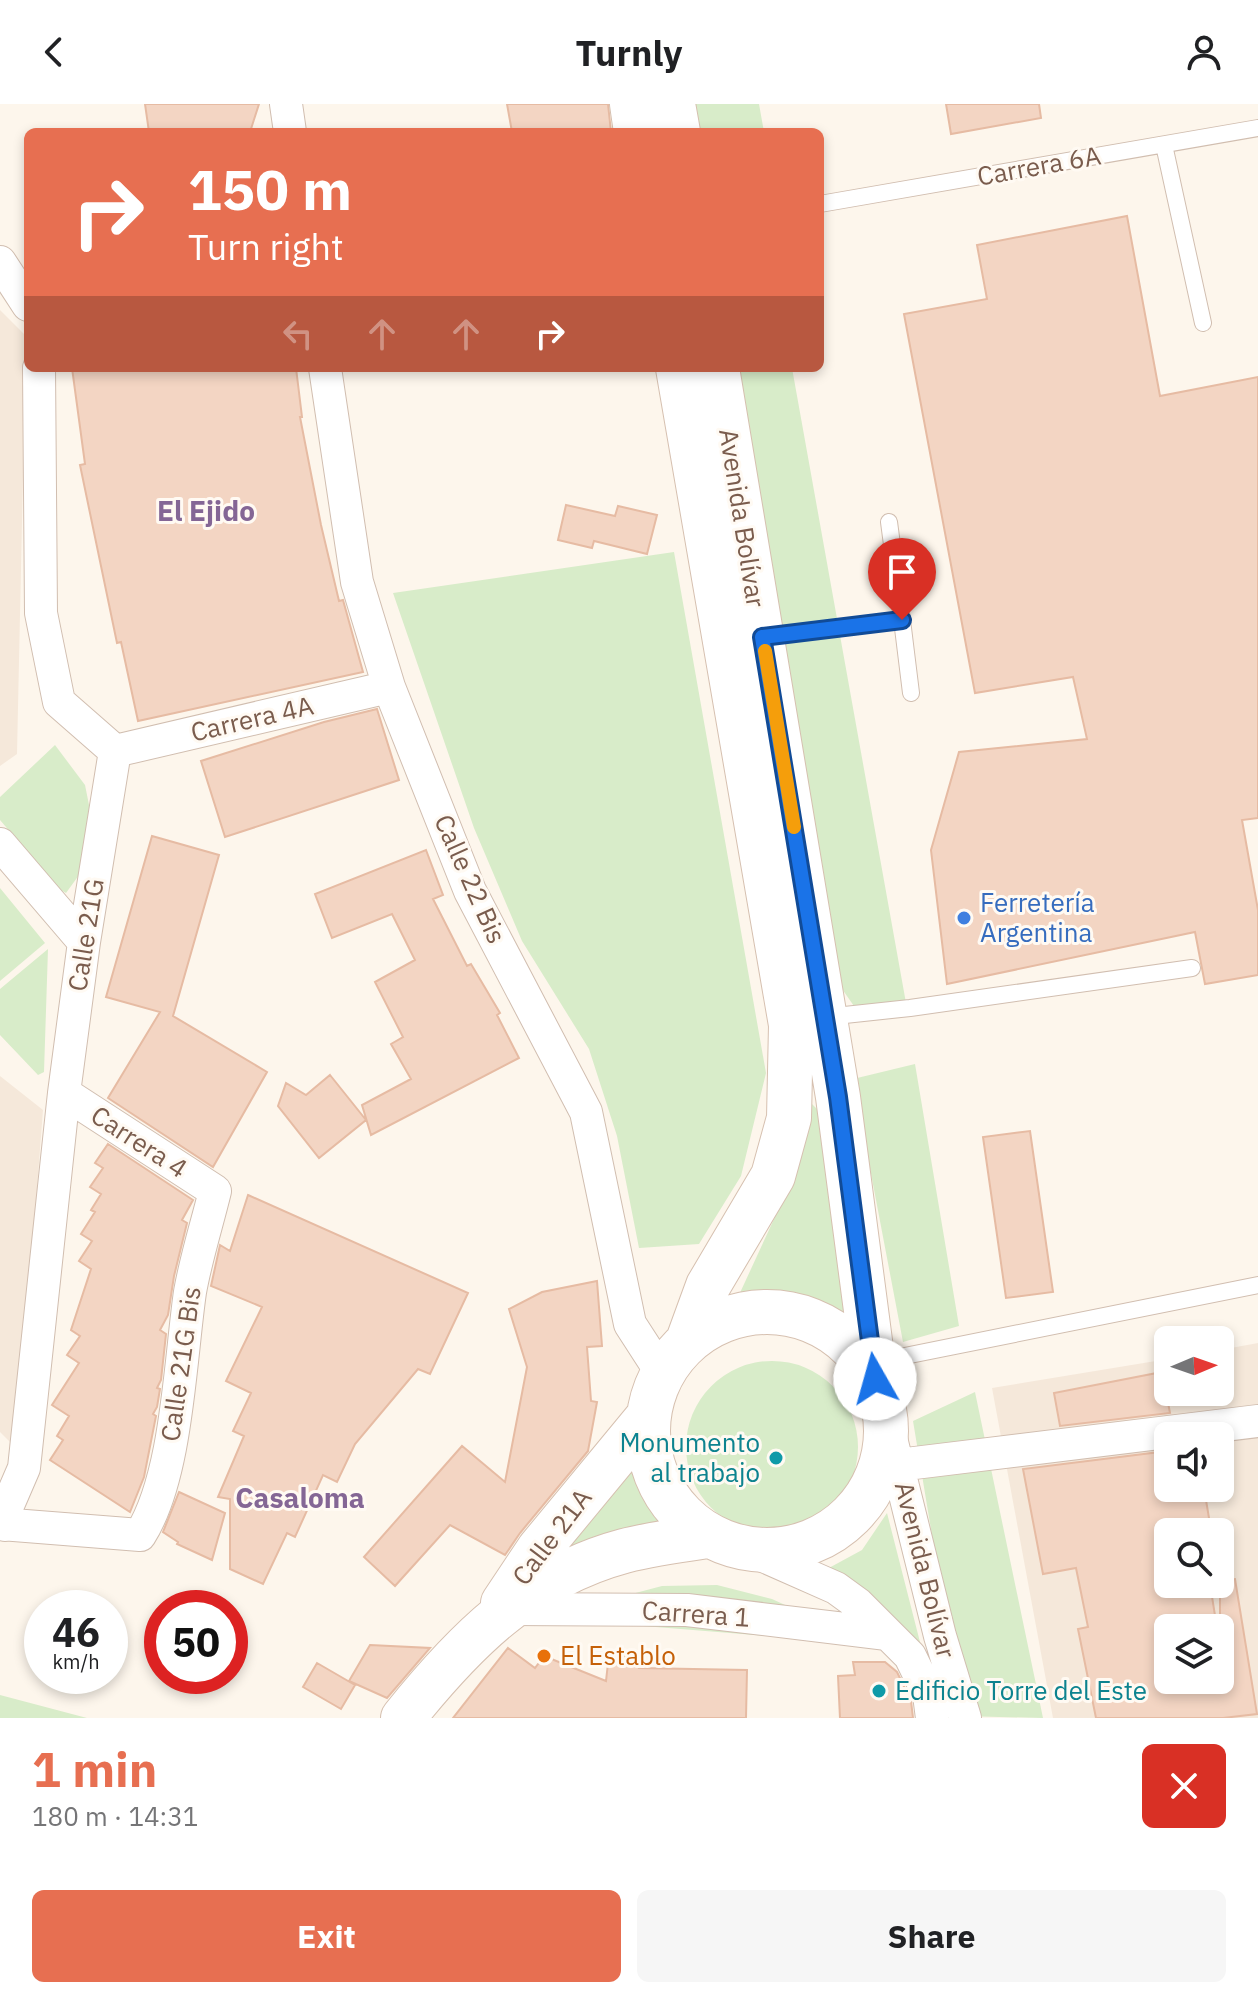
<!DOCTYPE html>
<html lang="en">
<head>
<meta charset="utf-8">
<style>
	:root { --surface:#fff; --page:#f6f6f6; --text:#202124; --muted:#757577; --accent:#e76f51 }
	body { margin:0; font-family:"IBM Plex Sans",sans-serif; background:var(--page); color:var(--text); height:100vh; display:flex; flex-direction:column; font-size:30px; white-space:nowrap }
	* { box-sizing:border-box; margin:0 }
	p { font-size:26px; color:var(--muted) }
	.icon { flex:none; width:44px; height:44px; fill:none; stroke:currentColor; stroke-width:2; stroke-linecap:round; stroke-linejoin:round }
	.map { position:relative; height:1614px; overflow:hidden }
	.panel { display:flex; flex-direction:column; background:var(--surface); flex:1 }
	.panel>* { flex:none }
	.top-card { position:absolute; left:24px; top:24px; width:800px; height:244px; border-radius:12px; box-shadow:0 4px 12px #0003; background:#e76f51; color:#fff; overflow:hidden }
	.needle { width:52px; rotate:88deg }
	.fabs { position:absolute; left:1154px; top:1222px; display:grid; gap:16px }
	.fabs a { display:grid; place-items:center; width:80px; height:80px; border-radius:12px; background:var(--surface); box-shadow:0 4px 12px #0003; font-size:40px }
	.speed { position:absolute; left:24px; top:1486px; display:flex; gap:16px; font-size:40px; font-weight:700; text-align:center }
	.speed>* { display:grid; place-content:center; width:104px; height:104px; border-radius:50%; background:var(--surface); box-shadow:0 4px 12px #0003; line-height:1 }
	.speed small { font-size:20px; font-weight:400 }
	.speed .limit { border:12px solid #d22; background:#fff; color:#111 }
	.pin { position:absolute; display:grid; place-items:center; width:68px; height:68px; color:#fff; margin:-82px -34px; border-radius:50% 50% 50% 0; rotate:-45deg; box-shadow:0 0 8px #0007 }
	.pin .icon { rotate:45deg }
	.me { position:absolute; width:88px; margin:-44px; rotate:353deg; stroke-linejoin:round; filter:drop-shadow(0 0 6px #0008) }
	.turn { display:flex; align-items:center; gap:28px; height:168px; padding:0 32px; font-size:36px }
	.turn .icon { width:104px; height:104px; stroke-width:2.5 }
	.turn b { display:block; font-size:56px; line-height:68px }
	.lanes { display:flex; align-items:center; height:76px; padding:0 32px; background:#0003; justify-content:center; gap:40px; direction:ltr }
	.lanes .off { opacity:.35 }
	.round { display:grid; place-items:center; flex:none; width:84px; height:84px; border-radius:12px; background:var(--page) }
	.summary { display:flex; align-items:center; justify-content:space-between; height:136px; padding:0 32px }
	h1 { font-size:48px; font-weight:700; line-height:60px; color:var(--accent) }
	.cta { display:flex; gap:16px; margin-top:auto; padding:16px 32px }
	.cta a { flex:1; height:92px; border-radius:12px; background:var(--accent); color:#fff; font-size:32px; font-weight:700; line-height:92px; text-align:center }
	.cta a+a { background:var(--page); color:var(--text) }
	header { display:flex; justify-content:space-between; align-items:center; height:104px; padding:0 32px; background:var(--surface); font-size:36px; font-weight:700 }
	.map>svg:first-child { display:block }
	.residential { fill:#f5e8da; fill-rule:evenodd }
	.green { fill:#d8ecc9 }
	.building { fill:#f3d5c3; stroke:#e6bba3; stroke-width:2 }
	.lines { fill:none; stroke-linecap:round; stroke-linejoin:round }
	.service-casing { stroke:#d1beb0; stroke-width:18 }
	.minor-casing { stroke:#d1beb0; stroke-width:34 }
	.secondary-casing { stroke:#d6c0b0; stroke-width:46 }
	.service { stroke:#fff; stroke-width:16 }
	.minor { stroke:#fff; stroke-width:32 }
	.secondary { stroke:#fff; stroke-width:44 }
	.route-casing { stroke:#114b97; stroke-width:20 }
	.route { stroke:#1a73e8; stroke-width:14 }
	.slow { stroke:#f59e0b; stroke-width:14 }
	.shop-dot { fill:#3f7fe0; stroke:#fffaf3; stroke-width:3 }
	.culture-dot { fill:#0f9aa8; stroke:#fffaf3; stroke-width:3 }
	.food-dot { fill:#e8710a; stroke:#fffaf3; stroke-width:3 }
	.labels { text-anchor:middle; stroke-width:6; stroke-linejoin:round; paint-order:stroke }
	.street-label { font-size:26px; fill:#7a5c4d; stroke:#fffaf3 }
	.shop-label { font-size:26px; fill:#366cbe; stroke:#fffaf3; text-anchor:start }
	.culture-label { font-size:26px; fill:#0d838f; stroke:#fffaf3; text-anchor:end }
	.food-label { font-size:26px; fill:#c56008; stroke:#fffaf3; text-anchor:start }
	.neighbourhood-label { font-size:28px; font-weight:bold; fill:#846695; stroke:#fffaf3 }
</style>
</head>
<body>
<header><svg class="icon" aria-label="back" viewBox="0 0 24 24"><path d="M15 5l-7 7 7 7"/></svg>Turnly<svg class="icon" aria-label="person" viewBox="0 0 24 24"><circle cx="12" cy="8" r="4"/><path d="M4 21q1-7 8-7t8 7"/></svg></header>
<div class="map">
<svg width="1258" height="1614" viewBox="0 0 1258 1614">
	<rect width="100%" height="100%" fill="#fdf6ec"/>
	<!-- residential -->
	<path class="residential" d="M0,206L26,232L17,650L0,662Z
		M0,972L43,1006L17,1345L0,1328Z
		M1258,1239V1614H1053L992,1284L1168,1255V1288H1220V1246ZM1168,1332H1220V1384H1168ZM1168,1428H1220V1480H1168ZM1168,1524H1220V1576H1168Z"/>
	<!-- green -->
	<path class="green" d="M691,0H759L764,28H697Z
		M735,264H792L906,899L856,905L840,882Z
		M674,448L766,969L741,1072L699,1140L639,1144L617,1032L589,945L522,837L474,724L393,489Z
		M55,641L85,681L89,701V727L82,767L66,789L59,785L0,716V693Z
		M0,784L45,839L0,877Z
		M48,845L44,968L38,971L0,931V885Z
		M915,960L959,1222L903,1238L853,975Z
		M810,998L821,1009L845,1220C838,1213 830,1203 821,1198C797,1184 765,1185 739,1191L786,1089Z
		M686 1343a86 86 0 1 1 172 0a86 86 0 1 1-172 0Z
		M975,1288L1043,1614L962,1612L913,1317Z
		M633,1341L647,1383L668,1420L545,1458Z
		M887,1409L921,1542L816,1471L862,1446Z
		M717,1481L772,1495L820,1517L854,1539L557,1515L605,1497L662,1482Z
		M0,1591L87,1614H0Z"/>
	<!-- building -->
	<path class="building" d="M145,0H259L250,28H149Z
		M507,0H608L611,28H512Z
		M946,0H1039L1041,14L951,30Z
		M1127,112L1160,292L1258,273V714L1242,716L1258,806V871L1205,880L1195,828L947,880L931,746L959,648L1087,635L1073,573L975,589L904,210L987,195L977,141Z
		M72,264H296L302,313H300L321,421L339,497L343,496L363,568L138,617L121,538L117,539L80,361L85,360Z
		M566,401L615,412L618,402L657,411L647,450L594,437L592,444L558,436Z
		M377,605L399,676L225,733L201,657L324,618Z
		M152,732L219,751L173,912L267,968L213,1063L108,994L160,908L106,893Z
		M426,746L443,791L433,795L467,862L471,860L500,909L497,911L519,954L371,1031L362,1001L411,975L391,940L403,933L375,878L415,856L392,810L332,834L315,790Z
		M330,971L366,1016L319,1054L278,1002L286,979L306,991Z
		M1030,1027L1053,1188L1006,1194L983,1033Z
		M108,1040L193,1096L182,1116L187,1119L174,1172L168,1211L160,1226L166,1230L161,1276L157,1284L160,1285L157,1303L153,1310L156,1312L144,1373L130,1408L50,1356L63,1336L57,1332L69,1312L52,1301L79,1259L67,1251L80,1232L71,1226L91,1165L79,1157L92,1137L81,1130L95,1108L91,1106L101,1090L90,1083L103,1064L95,1059Z
		M248,1091L468,1189L430,1270L418,1265L355,1340L337,1378L323,1371L295,1433L287,1429L263,1480L230,1465V1395L218,1393L244,1332L233,1327L251,1289L226,1277L262,1203L211,1182L220,1141L230,1147Z
		M597,1177L602,1242L587,1243L591,1297L597,1298L588,1347L520,1429L505,1451L450,1421L395,1482L364,1453L462,1342L505,1378L527,1263L509,1205L542,1188Z
		M1162,1268L1170,1309L1060,1322L1054,1289Z
		M1168,1347V1384H1204L1211,1426L1168,1428V1480H1210L1217,1524H1168V1576H1220V1477L1235,1475L1257,1610L1223,1614H1096L1078,1525L1088,1523L1076,1464L1043,1470L1023,1365Z
		M179,1388L225,1409L212,1456L177,1440L178,1438L163,1428Z
		M370,1541L430,1544L387,1594L349,1577Z
		M508,1544L535,1564L544,1552L606,1577L609,1550L641,1553L639,1564L747,1566L746,1614H453Z
		M853,1558H885L897,1568L911,1597L913,1614H840L838,1572L855,1571Z
		M317,1559L355,1581L341,1605L303,1583Z"/>
	<g class="lines">
		<!-- service casing -->
		<g class="service-casing">
			<path id="service" d="M1164,41L1203,219
				M820,100L1258,24
				M902,516L911,589
				M764,533L902,516L889,418
				M826,913L910,904L1192,864
				M875,1258L1258,1181"/>
		</g>
		<!-- minor casing -->
		<g class="minor-casing">
			<path id="minor" d="M286,0L290,28
				M0,158L28,201
				M39,264L41,509L59,598L115,647
				M325,264L357,478L389,583L470,787L586,1008L630,1220L661,1268
				M115,647L389,583
				M0,740L84,838
				M887,1318L940,1532L965,1614
				M898,1361L1258,1317
				M0,1420L140,1431C177,1373 180,1257 190,1188C196,1154 207,1120 215,1087L64,989
				M5,1421V1408L24,1364L64,989L84,838L115,647
				M750,1446L836,1484L858,1500L910,1552L929,1591L932,1614
				M505,1505L687,1506L887,1530"/>
		</g>
		<!-- secondary casing -->
		<g class="secondary-casing">
			<path id="secondary" d="M632,0L636,28
				M673,0L678,28
				M678,264L791,921L789,1014L773,1072L708,1182L689,1234
				M717,264L838,993L875,1275
				M648 1327a119 119 0 1 1 238 0a119 119 0 1 1-238 0Z
				M503,1499L539,1445L648,1313
				M403,1614C463,1539 527,1473 624,1447C651,1440 680,1436 708,1432"/>
		</g>
		<!-- service -->
		<use href="#service" class="service"/>
		<!-- minor -->
		<use href="#minor" class="minor"/>
		<!-- secondary -->
		<use href="#secondary" class="secondary"/>
	</g>
	<g class="lines">
		<!-- route casing -->
		<g class="route-casing">
			<path id="route" d="M875,1275L838,993L762,533L902,516"/>
		</g>
		<!-- route -->
		<use href="#route" class="route"/>
		<!-- slow -->
		<path class="slow" d="M765,547L794,723"/>
	</g>
	<!-- markers -->
	<circle class="shop-dot" cx="964" cy="814" r="8"/>
	<g class="culture-dot">
		<circle cx="776" cy="1354" r="8"/>
		<circle cx="879" cy="1587" r="8"/>
	</g>
	<circle class="food-dot" cx="544" cy="1552" r="8"/>
	<g class="labels">
		<!-- street labels -->
		<g class="street-label">
			<text transform="translate(1039 62) rotate(-10)" y="9">Carrera 6A</text>
			<text transform="translate(742 414) rotate(81)" y="9">Avenida Bolívar</text>
			<text transform="translate(252 615) rotate(-13)" y="9">Carrera 4A</text>
			<text transform="translate(470 775) rotate(66)" y="9">Calle 22 Bis</text>
			<text transform="translate(86 831) rotate(-81)" y="9">Calle 21G</text>
			<text transform="translate(139 1038) rotate(33)" y="9">Carrera 4</text>
			<text transform="translate(181 1260) rotate(-82)" y="9">Calle 21G Bis</text>
			<text transform="translate(552 1433) rotate(-53)" y="9">Calle 21A</text>
			<text transform="translate(925 1466) rotate(76)" y="9">Avenida Bolívar</text>
			<text transform="translate(696 1510) rotate(4)" y="9">Carrera 1</text>
		</g>
		<!-- shop labels -->
		<g class="shop-label">
			<text x="980" y="808">Ferretería<tspan x="980" dy="30">Argentina</tspan></text>
		</g>
		<!-- culture labels -->
		<g class="culture-label">
			<text x="760" y="1348">Monumento<tspan x="760" dy="30">al trabajo</tspan></text>
			<text x="895" y="1596" text-anchor="start">Edificio Torre del Este</text>
		</g>
		<!-- food labels -->
		<g class="food-label">
			<text x="560" y="1561">El Establo</text>
		</g>
		<!-- neighbourhood labels -->
		<g class="neighbourhood-label">
			<text x="206" y="417">El Ejido</text>
			<text x="300" y="1404">Casaloma</text>
		</g>
	</g>
</svg>
<div class="fabs">
<a><svg class="needle" viewBox="-14 -14 28 28"><path d="M0-13l5 13h-10z" fill="#e53935"/><path d="M0 13l5-13h-10z" fill="#757577"/></svg></a>
<a><svg class="icon" aria-label="sound" viewBox="0 0 24 24"><path d="M4 9h4l5-4v14l-5-4H4zM17 9q2 3 0 6"/></svg></a>
<a><svg class="icon" aria-label="search" viewBox="0 0 24 24"><circle cx="10" cy="10" r="6"/><path d="M15 15l6 6"/></svg></a>
<a><svg class="icon" aria-label="layers" viewBox="0 0 24 24"><path d="M12 4l9 5-9 5-9-5zM3 14l9 5 9-5"/></svg></a>
</div>
<div class="speed"><div>46<small>km/h</small></div><div class="limit">50</div></div>
<div class="pin" style="left:902px;top:516px;background:#d93025"><svg class="icon" aria-label="arrive" viewBox="0 0 24 24"><path d="M6 21V4h12l-3 4 3 4H6"/></svg></div>
<svg class="me" style="left:875px;top:1275px" viewBox="-20 -20 40 40"><circle r="19" fill="#fff"/><path d="M0-13L10 11 0 6-10 11z" fill="#1a73e8"/></svg>
<div class="top-card">
<div class="turn"><svg class="icon" aria-label="right" viewBox="0 0 24 24"><path d="M7 20v-9h11M14 6l5 5-5 5"/></svg><div><b>150 m</b>Turn right</div></div>
<div class="lanes"><svg class="icon off" aria-label="left" viewBox="0 0 24 24"><path d="M17 20v-9H6M10 6l-5 5 5 5"/></svg><svg class="icon off" aria-label="ahead" viewBox="0 0 24 24"><path d="M12 20V5M6 11l6-6 6 6"/></svg><svg class="icon off" aria-label="ahead" viewBox="0 0 24 24"><path d="M12 20V5M6 11l6-6 6 6"/></svg><svg class="icon" aria-label="right" viewBox="0 0 24 24"><path d="M7 20v-9h11M14 6l5 5-5 5"/></svg></div>
</div>
</div>
<section class="panel">
<div class="summary"><div><h1>1 min</h1><p>180 m · 14:31</p></div><a class="round" style="background:#d93025;color:#fff"><svg class="icon" aria-label="close" viewBox="0 0 24 24"><path d="M6 6l12 12M18 6L6 18"/></svg></a></div>
<div class="cta"><a>Exit</a><a>Share</a></div>
</section>
</body>
</html>
